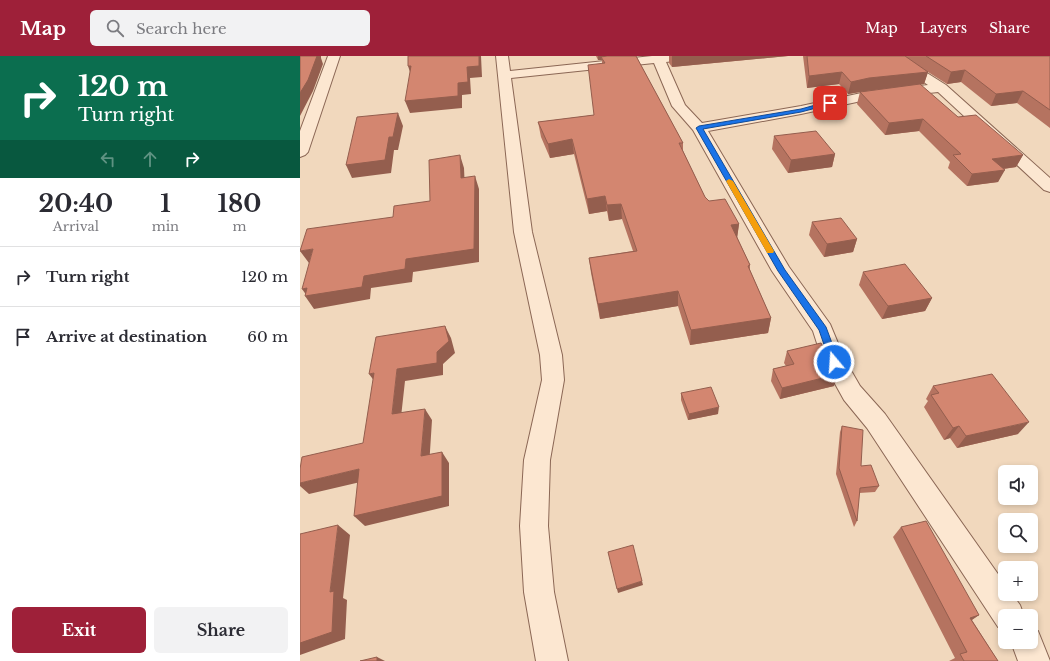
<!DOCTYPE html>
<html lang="en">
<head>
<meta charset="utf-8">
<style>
	:root { --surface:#fff; --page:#f2f2f3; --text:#2b2b33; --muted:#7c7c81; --line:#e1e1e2; --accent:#9e2039 }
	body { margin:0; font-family:"Libre Baskerville",serif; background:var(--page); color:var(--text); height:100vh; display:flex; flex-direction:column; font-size:15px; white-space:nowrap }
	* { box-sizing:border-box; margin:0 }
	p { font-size:13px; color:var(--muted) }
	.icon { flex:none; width:22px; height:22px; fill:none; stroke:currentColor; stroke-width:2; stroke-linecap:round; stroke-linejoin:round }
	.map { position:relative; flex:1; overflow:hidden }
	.sheet { display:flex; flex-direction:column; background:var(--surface); width:300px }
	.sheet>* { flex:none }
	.banner { background:#0b6e4f; color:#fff; overflow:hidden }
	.controls { position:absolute; left:698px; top:409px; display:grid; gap:8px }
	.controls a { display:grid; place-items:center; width:40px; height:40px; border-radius:6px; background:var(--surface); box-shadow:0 2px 6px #0003; font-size:20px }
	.pin { position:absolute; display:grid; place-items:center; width:34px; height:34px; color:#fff; margin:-17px; border-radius:8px; box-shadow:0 2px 6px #0006 }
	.me { position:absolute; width:44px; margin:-22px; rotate:342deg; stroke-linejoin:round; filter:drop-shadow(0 0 3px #0008) }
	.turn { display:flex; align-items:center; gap:14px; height:84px; padding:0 12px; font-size:18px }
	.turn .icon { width:52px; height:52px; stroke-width:2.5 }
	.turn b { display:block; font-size:28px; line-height:34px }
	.lanes { display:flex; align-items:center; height:38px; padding:0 12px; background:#0003; justify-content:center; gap:20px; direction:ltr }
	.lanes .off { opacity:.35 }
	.eta { display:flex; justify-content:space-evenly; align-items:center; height:68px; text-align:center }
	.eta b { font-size:24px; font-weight:800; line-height:28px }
	.action { display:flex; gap:8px; margin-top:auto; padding:8px 12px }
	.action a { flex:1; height:46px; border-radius:6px; background:var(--accent); color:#fff; font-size:16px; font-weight:800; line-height:46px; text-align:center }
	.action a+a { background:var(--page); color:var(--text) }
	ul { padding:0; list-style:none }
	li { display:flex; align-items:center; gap:12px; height:60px; padding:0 12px; border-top:1px solid var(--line) }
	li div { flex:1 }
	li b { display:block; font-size:15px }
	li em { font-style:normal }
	header { display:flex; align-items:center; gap:24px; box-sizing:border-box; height:56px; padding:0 20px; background:var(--accent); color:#fff }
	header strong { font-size:19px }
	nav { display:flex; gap:22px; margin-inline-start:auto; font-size:14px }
	.search { width:280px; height:36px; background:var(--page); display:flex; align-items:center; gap:10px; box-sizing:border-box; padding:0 14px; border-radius:6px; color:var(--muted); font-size:15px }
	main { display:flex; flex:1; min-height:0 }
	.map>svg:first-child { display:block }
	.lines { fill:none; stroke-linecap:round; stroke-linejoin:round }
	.minor-casing { stroke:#8b6755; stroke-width:2 }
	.minor { fill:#fce7d1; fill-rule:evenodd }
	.wall { fill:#b57360 }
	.shaded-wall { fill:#945e4e }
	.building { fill:#d38670; stroke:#945e4e }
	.route { fill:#1a73e8; stroke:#114b97 }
	.slow { fill:#f59e0b }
</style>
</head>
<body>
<header>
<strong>Map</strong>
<div class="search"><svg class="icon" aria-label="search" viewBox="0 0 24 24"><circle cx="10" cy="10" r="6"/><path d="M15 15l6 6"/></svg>Search here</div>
<nav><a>Map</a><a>Layers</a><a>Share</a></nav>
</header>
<main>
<section class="sheet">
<div class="banner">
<div class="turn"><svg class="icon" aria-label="right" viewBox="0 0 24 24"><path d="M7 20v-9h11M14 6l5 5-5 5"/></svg><div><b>120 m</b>Turn right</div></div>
<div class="lanes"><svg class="icon off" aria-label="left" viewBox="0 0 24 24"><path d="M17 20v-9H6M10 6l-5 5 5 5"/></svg><svg class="icon off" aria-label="ahead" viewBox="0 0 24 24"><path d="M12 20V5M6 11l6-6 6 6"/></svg><svg class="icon" aria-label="right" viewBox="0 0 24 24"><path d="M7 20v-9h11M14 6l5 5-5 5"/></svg></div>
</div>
<div class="eta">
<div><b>20:40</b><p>Arrival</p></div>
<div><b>1</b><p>min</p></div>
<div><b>180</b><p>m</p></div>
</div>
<ul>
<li><svg class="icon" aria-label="right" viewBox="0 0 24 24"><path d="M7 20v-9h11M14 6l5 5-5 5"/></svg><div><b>Turn right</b></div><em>120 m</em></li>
<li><svg class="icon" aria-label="arrive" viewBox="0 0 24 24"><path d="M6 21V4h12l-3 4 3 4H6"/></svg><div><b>Arrive at destination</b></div><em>60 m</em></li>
</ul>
<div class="action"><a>Exit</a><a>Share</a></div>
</section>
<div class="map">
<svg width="750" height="605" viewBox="0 0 750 605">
	<rect width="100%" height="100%" fill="#f1d8bd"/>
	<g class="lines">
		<!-- minor casing -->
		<g class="minor-casing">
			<path id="minor" d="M28,0H40L8,96L5,99L0,101V75Z
				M196,0H208L210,15L352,0H392L390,3L366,6L385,49L402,67L501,50L566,36L628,29L586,0H600L646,29L750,122V136L744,134L638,36L566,44L501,58L408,75L489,211L530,268L545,304L560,330L585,358L705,528V538H712L720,549L724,560H705V574L698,571L567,372L544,344L523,306L513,275L472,215L393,74L372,50L354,7L211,22L232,176L262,299L264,324L250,404L248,470L254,536L268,605H236L224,536L220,470L224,404L242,324L240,299L214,176Z
				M731,572L738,575L750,605H718L711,586H731Z"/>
		</g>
		<!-- minor -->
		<use href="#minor" class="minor"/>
	</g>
	<!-- wall -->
	<path class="wall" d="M296,0H336L383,87V95L405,141L409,145L439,168L437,181L450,209V214L471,262L468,277L390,289L378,250L300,263L291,217L289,202L333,195L322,163L309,165L307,155L289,158L274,98L250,102L241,81L238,66L294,59L302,7V4H298Z
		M369,0H488L372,11L369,7Z
		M503,0H750V72L717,47L691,50L661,26L647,28L628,16L624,28L566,35L548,38L539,28L507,32Z
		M560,36L658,61L723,99L716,111L704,113L698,126L667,130L648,112L650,106L619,75L585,79L557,48Z
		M474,80L535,98L532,111L488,117L472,93Z
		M512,166L557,183L553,196L524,201L509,179Z
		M563,216L632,242L625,255L582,263L559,229Z
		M487,295L534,330L480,343L471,325L473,313L486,310L484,307Z
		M633,330L718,378L657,392L650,382L644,384L624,351L628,345L626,343Z
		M381,337L418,358L388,364L381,344Z
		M542,370L561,410L579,430L575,436L559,437L557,465L554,471L536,418L540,376Z
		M601,471L679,559L672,564L698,605H649L655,602L593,481Z"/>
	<!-- shaded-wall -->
	<path class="shaded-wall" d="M13,0H21V2L23,8L13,35L0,60V37Z
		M179,0H181L182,21L170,22L171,38L162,39V52L110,57L105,45L158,27L167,11Z
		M298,0H330L301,1L302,4H298Z
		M372,0H488L372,11Z
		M108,10H111L112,22Z
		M665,14L661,26L647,28L651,16Z
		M542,16L539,28L507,32L509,20Z
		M628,16L624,28L566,35L548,38L551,26L569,22Z
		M723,35L717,47L691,50L696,38Z
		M98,57L103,70L98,94H94L91,117L52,122L46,109L89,81Z
		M623,63L619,75L585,79L589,67Z
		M272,83L274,98L250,102L248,88Z
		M535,98L532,111L488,117L491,104Z
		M160,99L164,112L165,135L161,122Z
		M723,99L716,111L687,115L692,103Z
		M705,114L698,126L667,130L672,118Z
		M175,120L179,133V206L113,216L112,226L71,232L70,243L14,253L5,240H7L2,233L106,203Z
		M305,140L307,155L289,158L287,143Z
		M321,148L322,163L309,165L307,149Z
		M439,168L437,183L431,169Z
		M557,183L553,196L524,201L527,188Z
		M13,193L9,207L0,195Z
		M378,235V250L300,263L298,248Z
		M632,242L625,255L582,263L588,250Z
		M471,262L468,277L390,289L391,274Z
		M145,270L151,282L155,297L143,308V319L105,325L100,370L92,358L97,313L137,296Z
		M74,317L78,330L69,318Z
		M539,318L534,330L480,343L482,332Z
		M419,351L418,358L388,364L389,358Z
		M125,353L132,364L129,411L121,400Z
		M729,366L718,378L657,392L666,380Z
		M659,370L650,382L644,384L653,372Z
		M142,396L149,407V450L65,470L54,460Z
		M59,413L69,424L9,438L0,430V427Z
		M38,469L50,479L43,542L47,544L45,583L0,599V587L30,536Z
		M342,525L343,529L318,537L317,533Z
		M679,559L667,567L670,562Z
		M77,601L85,605H77Z"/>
	<!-- building -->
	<path class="building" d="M0,0H17L8,24L0,37Z
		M108,0H179V10L167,11L168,26L158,27V40L105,45L111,10H108Z
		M307,0H336L383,87H379L405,141L409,145L425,143L439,168L431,169L450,209L448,210L471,262L391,274L378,235L298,248L289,202L337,195L321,148L307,149L305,140L287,143L272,83L248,88L238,66L294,59L288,9L305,7L301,1Z
		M507,0H605L628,16L569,22L551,26L542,16L509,20Z
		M626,0H750V54L723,35L696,38L665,14L651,16Z
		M620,28L658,61L676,59L723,99L692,103L705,114L672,118L653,99L661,98L623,63L589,67L560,36Z
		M98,57L93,81H89L85,104L46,109L57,61Z
		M516,75L535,98L491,104L474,80Z
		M160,99L161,122L175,120L174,193L106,203L105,213L64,220L62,231L5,240L7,232L2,233L13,193L0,195L7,173L93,161L94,150L130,145L129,104Z
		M541,162L557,183L527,188L512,166Z
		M605,208L632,242L588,250L563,216Z
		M145,270L149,285L137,296V307L97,313L92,358L125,353L121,400L142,396V440L54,460L59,413L0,427V413L2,401L63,387L74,317L69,318L76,281Z
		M521,287L539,318L482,332L473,313L494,308L487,295Z
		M692,318L729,366L666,380L659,370L653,372L631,339L639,337L633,330Z
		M411,331L419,351L389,358L381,337Z
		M542,370L563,374L561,410L571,409L579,430L560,432L557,465L539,412Z
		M626,465L679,559L670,562L698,605H664L660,598L667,596L601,471Z
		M38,469L30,536L34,535L32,576L0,587V478Z
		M333,489L342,525L317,533L308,496Z
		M77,601V605H60Z"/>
	<!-- route -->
	<path class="route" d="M530,45L531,46V48L501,56L403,73L485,214L526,271L539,306L534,310L530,306L519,274L478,215L396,72L399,70L501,53Z"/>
	<!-- slow -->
	<path class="slow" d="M429,123L433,125L474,195L473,197H467L466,195L426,125Z"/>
</svg>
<div class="controls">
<a><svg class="icon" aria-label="sound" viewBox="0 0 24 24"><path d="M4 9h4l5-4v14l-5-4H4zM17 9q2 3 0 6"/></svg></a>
<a><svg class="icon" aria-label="search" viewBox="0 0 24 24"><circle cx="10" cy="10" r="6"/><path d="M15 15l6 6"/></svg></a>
<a>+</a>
<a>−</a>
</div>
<div class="pin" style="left:530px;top:47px;background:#d93025"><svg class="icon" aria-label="arrive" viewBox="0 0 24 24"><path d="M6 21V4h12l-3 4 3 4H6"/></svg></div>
<svg class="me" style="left:534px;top:306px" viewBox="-20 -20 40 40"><circle r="17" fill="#1a73e8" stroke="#fff" stroke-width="3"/><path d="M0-11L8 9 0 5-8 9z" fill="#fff"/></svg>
</div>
</main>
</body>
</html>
